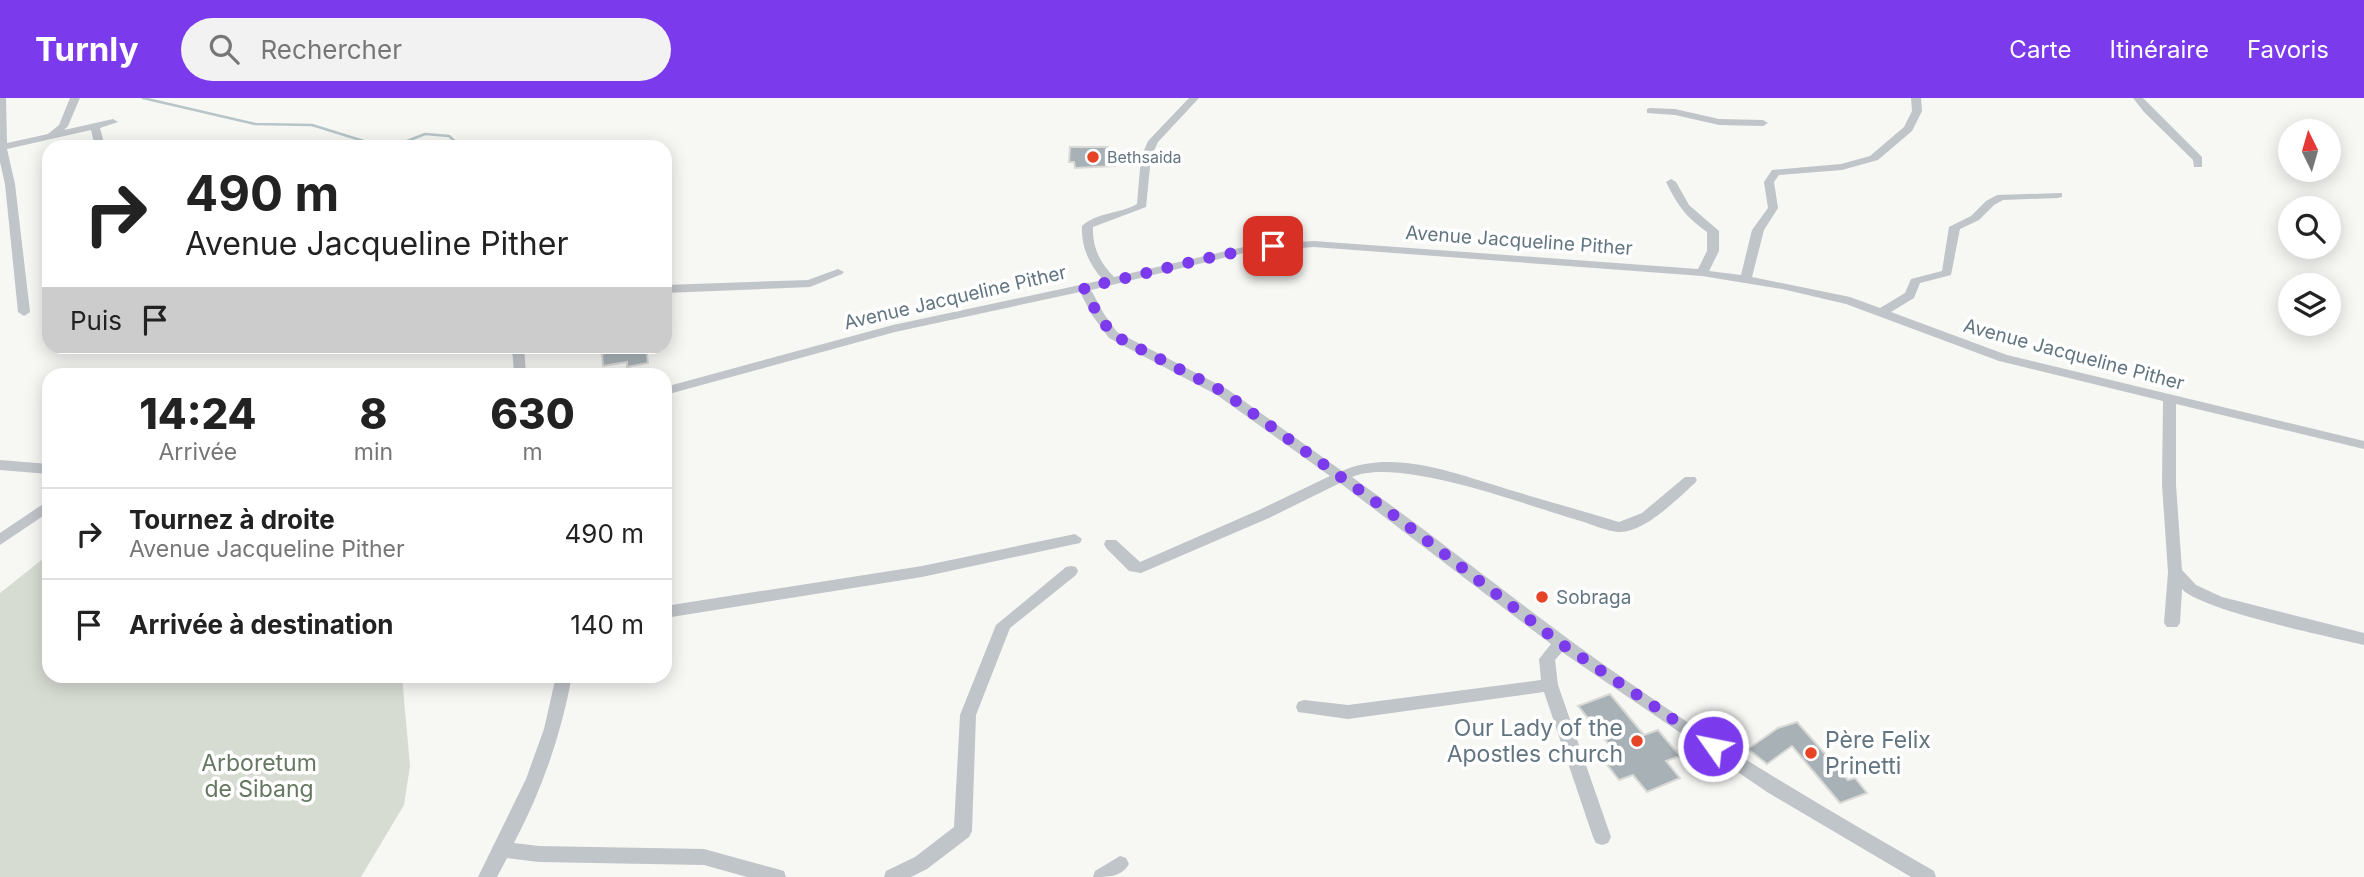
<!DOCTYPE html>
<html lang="fr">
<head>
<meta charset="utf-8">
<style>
	:root { --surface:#fff; --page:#f2f2f2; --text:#222; --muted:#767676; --line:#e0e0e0; --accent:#7c3aed }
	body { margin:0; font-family:Inter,sans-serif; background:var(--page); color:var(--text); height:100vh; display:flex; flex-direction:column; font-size:26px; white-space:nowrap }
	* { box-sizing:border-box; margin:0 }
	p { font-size:23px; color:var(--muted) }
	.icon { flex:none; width:38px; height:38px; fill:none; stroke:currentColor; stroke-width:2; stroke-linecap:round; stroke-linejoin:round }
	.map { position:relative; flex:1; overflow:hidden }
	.sheet { position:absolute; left:42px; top:270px; width:630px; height:315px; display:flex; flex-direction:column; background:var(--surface); border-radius:21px; box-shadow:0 4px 18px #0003 }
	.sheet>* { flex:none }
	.top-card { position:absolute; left:42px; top:42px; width:630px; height:214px; border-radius:21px; box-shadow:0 4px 18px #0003; background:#fff; color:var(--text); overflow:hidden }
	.needle { width:46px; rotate:355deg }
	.buttons { position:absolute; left:2278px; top:21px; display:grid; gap:14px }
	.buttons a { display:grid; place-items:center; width:63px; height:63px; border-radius:50%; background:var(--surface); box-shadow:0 4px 18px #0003; font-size:35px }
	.pin { position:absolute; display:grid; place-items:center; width:60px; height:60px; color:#fff; margin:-30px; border-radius:14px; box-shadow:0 4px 10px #0006 }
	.me { position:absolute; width:77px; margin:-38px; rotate:303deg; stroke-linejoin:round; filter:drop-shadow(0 0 5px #0008) }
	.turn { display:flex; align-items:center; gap:24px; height:147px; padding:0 28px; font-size:32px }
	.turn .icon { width:91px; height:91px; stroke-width:2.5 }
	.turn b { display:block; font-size:49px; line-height:60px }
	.then { display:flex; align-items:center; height:66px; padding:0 28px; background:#0003; gap:14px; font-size:26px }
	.eta { display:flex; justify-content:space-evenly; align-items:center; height:119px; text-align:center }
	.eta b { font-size:42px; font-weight:800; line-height:49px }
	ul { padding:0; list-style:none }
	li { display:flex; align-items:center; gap:21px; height:91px; padding:0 28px; border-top:2px solid var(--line) }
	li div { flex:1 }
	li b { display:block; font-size:26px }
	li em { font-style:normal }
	header { display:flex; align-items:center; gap:42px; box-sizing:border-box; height:98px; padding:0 35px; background:var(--accent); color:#fff }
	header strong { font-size:33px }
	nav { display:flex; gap:38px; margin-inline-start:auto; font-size:24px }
	.search { width:490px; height:63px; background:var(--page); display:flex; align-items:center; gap:18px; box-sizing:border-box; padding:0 24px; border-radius:38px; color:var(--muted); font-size:26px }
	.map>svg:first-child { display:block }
	.green { fill:#d7dcd3 }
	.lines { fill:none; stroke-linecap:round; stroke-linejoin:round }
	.stream { stroke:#b7c5c8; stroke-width:2.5 }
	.building { fill:#a7b1b6; stroke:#d9d9d6; stroke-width:2 }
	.minor { fill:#c0c5c9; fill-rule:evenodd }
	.route { stroke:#7c3aed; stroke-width:12; stroke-dasharray:0 21.6 }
	.poi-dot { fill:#e64425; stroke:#fff; stroke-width:2.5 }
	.labels { text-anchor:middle; stroke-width:7; stroke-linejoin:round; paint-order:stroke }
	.far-poi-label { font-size:16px; fill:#627580; stroke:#fff; text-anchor:start }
	.street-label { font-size:19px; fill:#627580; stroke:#fff }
	.poi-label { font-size:19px; fill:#627580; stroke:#fff; text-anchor:start }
	.near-poi-label { font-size:23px; fill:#627580; stroke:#fff; text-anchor:end }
	.near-park-label { font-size:23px; fill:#667861; stroke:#fff }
</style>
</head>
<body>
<header>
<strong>Turnly</strong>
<div class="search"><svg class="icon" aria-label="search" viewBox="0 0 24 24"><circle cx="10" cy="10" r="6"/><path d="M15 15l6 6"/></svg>Rechercher</div>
<nav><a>Carte</a><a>Itinéraire</a><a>Favoris</a></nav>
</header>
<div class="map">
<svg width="2364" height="779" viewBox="0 0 2364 779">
	<rect width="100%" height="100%" fill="#f7f7f4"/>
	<!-- green -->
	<path class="green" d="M49,456V578H402L410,668L404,707L361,779H0V495Z"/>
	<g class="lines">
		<!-- stream -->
		<path class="stream" d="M143,0L255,26L312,27L370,45L397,47L425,36L449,38L461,49"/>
	</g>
	<!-- building -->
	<path class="building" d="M1070,49H1108V56H1116L1115,68L1075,70L1074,64H1069Z
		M638,248H646L648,265L627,269V264L603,268L602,256Z
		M1610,596L1644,637L1658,632L1680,658L1666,663L1680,680L1647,694L1633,677L1619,682L1598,655L1612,650L1578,608Z
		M1797,624L1848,682L1855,680L1867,695L1840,705L1792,648L1767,666L1748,651L1778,630Z"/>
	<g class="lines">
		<!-- minor -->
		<path class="minor" d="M0,0H6L7,45L48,36L59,27L70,0H80L68,28L64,32L113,21L118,24L100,30L105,49H95L91,32L7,51L15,86L30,214L24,218L18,214L5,86L0,64Z
			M1189,0H1199L1158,44L1151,59L1146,109L1093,129C1092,149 1100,165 1114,179L1248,148L1314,143L1698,171L1707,153V134C1686,119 1678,108 1666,84L1671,81L1676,84L1689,107L1719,133V153L1709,173L1741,177L1752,132L1768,110L1764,84L1772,72L1841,66L1870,58L1904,29L1912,13L1911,0H1921L1922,13L1912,33L1878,62L1842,72L1779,77L1774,84L1778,110L1764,132L1752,179L1850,199L1880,210L1905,195L1911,181L1942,173L1949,129L1971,118L1986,103L1997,97L2062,95V99L2058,100L2003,102L1994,107L1979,122L1960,131L1951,177L1920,185L1914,200L1891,214L2007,257L2364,343V351L2176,306V387L2182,472L2196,487L2222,499L2364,535V547C2328,538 2203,513 2182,491L2180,525L2177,529H2167L2164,525L2168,474L2162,387L2163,303L1999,263L1846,206L1782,191L1702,178L1314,149L1248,154L1091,192L1104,216L1117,234L1227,291L1342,373C1395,350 1459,377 1510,392C1547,403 1583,413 1619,424L1642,415L1685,379H1695L1697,382L1695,385C1677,401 1645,434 1620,434C1608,434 1586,424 1574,421C1523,406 1399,359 1352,379C1446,446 1535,519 1630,585C1728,654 1830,713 1934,773L1936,779H1911L1767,694L1562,554L1555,562L1558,587L1611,739L1608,745L1602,747L1596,745L1593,739L1544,594L1348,621L1298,614L1296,609L1298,604L1304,602L1348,607L1541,582L1539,561L1551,546L1340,385L1269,420L1141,475L1129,473L1106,450L1104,446L1106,442H1116L1140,464L1259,412L1330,378L1217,297L1109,240L1092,217L1080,194L895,234L665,297V289L893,227L1103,182C1089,166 1081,149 1082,128C1097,114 1120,116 1137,106L1141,59L1148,43Z
			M2133,0H2143L2202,59V69H2194L2193,62L2144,14Z
			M1650,10L1675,11L1719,21L1763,22L1768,25L1763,28L1719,27L1675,17L1647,15V11Z
			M838,171L844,174L842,176L810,189L665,195V187L808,182Z
			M512,248H524L526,276H514Z
			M0,362L49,366V376L0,372Z
			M49,402V414L0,447V435Z
			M1075,436L1082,441L1080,445L922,479L665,520V508L922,468Z
			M1071,468L1076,469L1078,473L1076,477L1010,530L976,617L972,733L969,739L927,771L911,779H884L886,773L915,759L954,729L960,617L996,527L1066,469Z
			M556,578H572C561,637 542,692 514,745L539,748L704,751L777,771L784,773L786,779H747L704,767L539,764L507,760L497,779H478L526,681L544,631Z
			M1120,758L1126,760L1129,766C1122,779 1108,779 1093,779L1095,773Z"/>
	</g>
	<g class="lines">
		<!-- route -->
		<path class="route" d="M1273,148L1216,158L1084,190L1098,217L1113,237L1222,293L1395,418L1560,545L1713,648"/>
	</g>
	<!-- markers -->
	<g class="poi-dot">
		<circle cx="1093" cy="59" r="7"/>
		<circle cx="1542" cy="499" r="7"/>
		<circle cx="1637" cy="643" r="7"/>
		<circle cx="1811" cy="655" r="7"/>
	</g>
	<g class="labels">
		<!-- far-poi labels -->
		<g class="far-poi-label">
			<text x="1107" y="65">Bethsaida</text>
		</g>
		<!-- street labels -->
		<g class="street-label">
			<text transform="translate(1519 142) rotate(4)" y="7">Avenue Jacqueline Pither</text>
			<text transform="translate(955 199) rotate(-13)" y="7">Avenue Jacqueline Pither</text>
			<text transform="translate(2074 256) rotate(15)" y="7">Avenue Jacqueline Pither</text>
		</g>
		<!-- poi labels -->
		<g class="poi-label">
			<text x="1556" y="506">Sobraga</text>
		</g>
		<!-- near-poi labels -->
		<g class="near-poi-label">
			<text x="1623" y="638">Our Lady of the<tspan x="1623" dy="26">Apostles church</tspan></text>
			<text x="1825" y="650" text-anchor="start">Père Felix<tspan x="1825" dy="26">Prinetti</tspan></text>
		</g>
		<!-- near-park labels -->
		<g class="near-park-label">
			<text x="259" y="673">Arboretum<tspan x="259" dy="26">de Sibang</tspan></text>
		</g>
	</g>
</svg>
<div class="buttons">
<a><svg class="needle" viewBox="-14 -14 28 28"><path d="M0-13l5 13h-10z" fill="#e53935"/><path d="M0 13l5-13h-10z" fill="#767676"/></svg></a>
<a><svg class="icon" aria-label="search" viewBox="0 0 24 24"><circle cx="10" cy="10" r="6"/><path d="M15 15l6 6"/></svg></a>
<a><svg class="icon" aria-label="layers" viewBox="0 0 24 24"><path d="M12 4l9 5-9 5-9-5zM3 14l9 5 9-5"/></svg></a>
</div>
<div class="pin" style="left:1273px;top:148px;background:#d93025"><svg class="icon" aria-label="arrive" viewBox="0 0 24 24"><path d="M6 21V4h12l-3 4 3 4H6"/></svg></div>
<svg class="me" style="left:1713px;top:648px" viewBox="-20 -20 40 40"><circle r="17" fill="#7c3aed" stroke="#fff" stroke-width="3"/><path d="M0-11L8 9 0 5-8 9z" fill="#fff"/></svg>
<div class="top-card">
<div class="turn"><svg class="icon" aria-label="right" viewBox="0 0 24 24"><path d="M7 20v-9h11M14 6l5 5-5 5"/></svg><div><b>490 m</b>Avenue Jacqueline Pither</div></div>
<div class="then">Puis<svg class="icon" aria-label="arrive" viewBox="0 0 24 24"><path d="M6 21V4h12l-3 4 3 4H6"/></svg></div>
</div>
<section class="sheet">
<div class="eta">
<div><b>14:24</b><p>Arrivée</p></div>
<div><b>8</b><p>min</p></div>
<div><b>630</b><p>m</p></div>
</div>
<ul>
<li><svg class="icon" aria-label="right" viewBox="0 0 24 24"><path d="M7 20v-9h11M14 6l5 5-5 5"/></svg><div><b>Tournez à droite</b><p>Avenue Jacqueline Pither</p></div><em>490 m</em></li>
<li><svg class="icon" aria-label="arrive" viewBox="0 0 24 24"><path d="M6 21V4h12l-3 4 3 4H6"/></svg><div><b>Arrivée à destination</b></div><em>140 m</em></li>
</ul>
</section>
</div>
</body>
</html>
